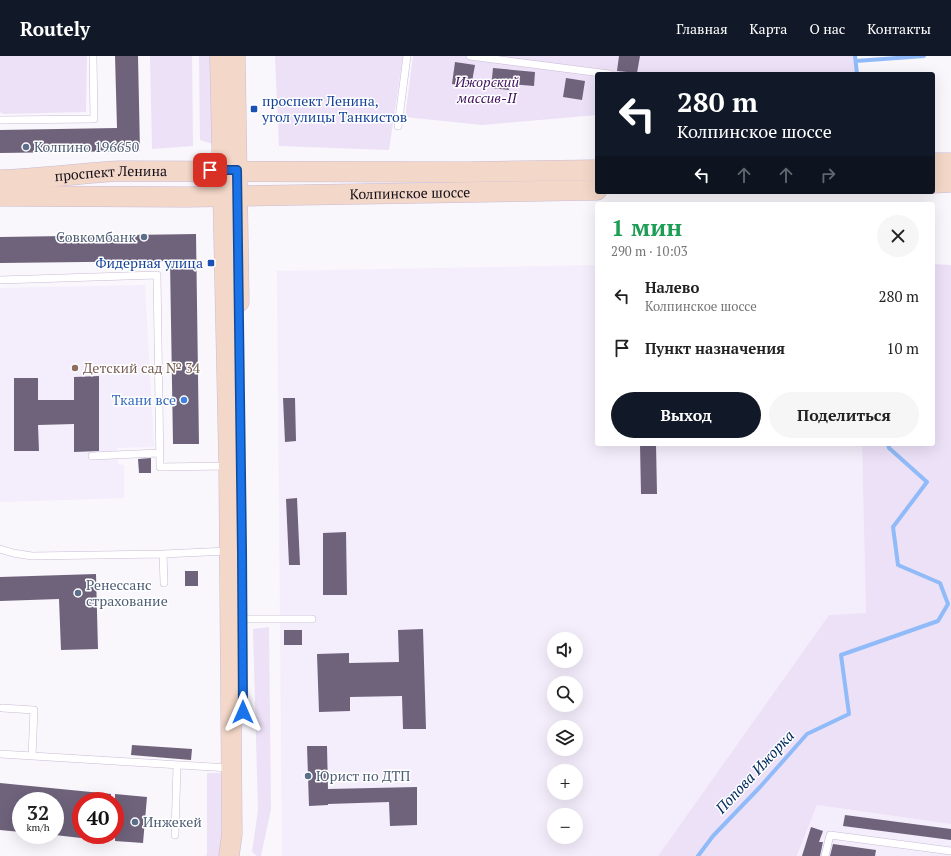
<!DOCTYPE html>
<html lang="ru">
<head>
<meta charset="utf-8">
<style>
	:root { --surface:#fff; --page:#f6f6f6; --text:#222; --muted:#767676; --accent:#111827 }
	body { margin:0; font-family:"PT Serif",serif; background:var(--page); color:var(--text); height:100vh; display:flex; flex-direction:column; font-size:15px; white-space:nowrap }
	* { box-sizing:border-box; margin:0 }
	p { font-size:13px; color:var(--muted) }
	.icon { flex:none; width:22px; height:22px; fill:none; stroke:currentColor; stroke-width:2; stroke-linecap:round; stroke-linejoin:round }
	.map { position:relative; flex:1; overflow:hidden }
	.sheet { position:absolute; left:595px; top:146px; width:340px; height:244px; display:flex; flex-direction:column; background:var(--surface); border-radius:4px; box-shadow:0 4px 16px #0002 }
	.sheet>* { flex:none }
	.guide { position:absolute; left:595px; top:16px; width:340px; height:122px; border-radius:4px; box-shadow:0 4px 16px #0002; background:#111827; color:#fff; overflow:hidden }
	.fabs { position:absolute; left:547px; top:576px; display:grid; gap:8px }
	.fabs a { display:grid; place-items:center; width:36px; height:36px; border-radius:50%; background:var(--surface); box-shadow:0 4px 16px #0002; font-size:20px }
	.speed { position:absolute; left:12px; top:736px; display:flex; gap:8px; font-size:20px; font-weight:700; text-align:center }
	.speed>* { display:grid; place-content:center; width:52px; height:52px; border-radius:50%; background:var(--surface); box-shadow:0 4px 16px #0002; line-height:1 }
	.speed small { font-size:10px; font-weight:400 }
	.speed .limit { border:6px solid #d22; background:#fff; color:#111 }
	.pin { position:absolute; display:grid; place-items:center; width:34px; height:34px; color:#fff; margin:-17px; border-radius:8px; box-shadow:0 2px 6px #0006 }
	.me { position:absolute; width:44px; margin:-22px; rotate:0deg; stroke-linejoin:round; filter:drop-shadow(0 0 3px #0008) }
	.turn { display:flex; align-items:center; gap:14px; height:84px; padding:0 16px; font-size:18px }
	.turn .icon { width:52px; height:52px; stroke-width:2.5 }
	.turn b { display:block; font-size:28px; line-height:34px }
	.lanes { display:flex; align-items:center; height:38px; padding:0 16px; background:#0003; justify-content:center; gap:20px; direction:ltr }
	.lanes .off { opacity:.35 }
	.round { display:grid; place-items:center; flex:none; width:42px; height:42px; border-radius:21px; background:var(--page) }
	.summary { display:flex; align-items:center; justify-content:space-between; height:68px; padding:0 16px }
	h1 { font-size:24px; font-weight:700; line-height:30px; color:#1e9e55 }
	.button { display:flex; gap:8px; margin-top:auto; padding:8px 16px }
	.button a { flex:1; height:46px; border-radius:24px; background:var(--accent); color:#fff; font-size:16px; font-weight:700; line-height:46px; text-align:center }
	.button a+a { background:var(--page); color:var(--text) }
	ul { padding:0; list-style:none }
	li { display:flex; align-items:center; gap:12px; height:52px; padding:0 16px }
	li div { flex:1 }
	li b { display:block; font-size:15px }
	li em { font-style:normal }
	header { display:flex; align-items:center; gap:24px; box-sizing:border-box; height:56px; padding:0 20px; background:var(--accent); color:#fff }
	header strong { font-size:19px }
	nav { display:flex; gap:22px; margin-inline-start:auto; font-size:14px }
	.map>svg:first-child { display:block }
	.built { fill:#f4edfc; fill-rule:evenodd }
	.green { fill:#ece1f7 }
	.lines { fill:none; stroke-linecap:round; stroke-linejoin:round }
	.stream { stroke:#90bbf8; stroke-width:4 }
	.building { fill:#6f637c }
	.lane-casing { stroke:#c9bcd7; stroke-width:8 }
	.secondary-casing { stroke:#c9bcd7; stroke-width:21 }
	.lane { stroke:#fff; stroke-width:7 }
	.secondary { stroke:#f3d7c8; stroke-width:20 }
	.route-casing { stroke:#114b97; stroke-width:10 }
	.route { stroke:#1a73e8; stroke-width:7 }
	.transit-dot { fill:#1a4fb4; stroke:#fff; stroke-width:1.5 }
	.service-dot { fill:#5c6f8a; stroke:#fff; stroke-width:1.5 }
	.education-dot { fill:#8d6e63; stroke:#fff; stroke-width:1.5 }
	.shop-dot { fill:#3f7fe0; stroke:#fff; stroke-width:1.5 }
	.labels { text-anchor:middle; stroke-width:3; stroke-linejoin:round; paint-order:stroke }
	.park-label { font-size:14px; font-style:italic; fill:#3e105d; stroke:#fff }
	.transit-label { font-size:14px; fill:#164399; stroke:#fff; text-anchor:start }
	.service-label { font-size:14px; fill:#4e5e75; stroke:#fff; text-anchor:start }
	.street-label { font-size:14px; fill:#130e18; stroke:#fff }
	.education-label { font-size:14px; fill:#785e54; stroke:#fff; text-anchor:start }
	.shop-label { font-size:14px; fill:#366cbe; stroke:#fff; text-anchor:end }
	.water-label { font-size:15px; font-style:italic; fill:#022c60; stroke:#fff }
</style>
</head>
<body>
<header>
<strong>Routely</strong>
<nav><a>Главная</a><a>Карта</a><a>О нас</a><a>Контакты</a></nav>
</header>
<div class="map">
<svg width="951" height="800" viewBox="0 0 951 800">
	<rect width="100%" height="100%" fill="#f9f6fc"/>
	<!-- built -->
	<path class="built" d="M597,209V388H862L866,557L829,559L658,800H282L277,215ZM554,583H576V605H554ZM554,627H576V649H554ZM554,671H576V693H554ZM554,715H576V737H554ZM554,759H576V781H554Z
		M145,229L154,391L117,392L118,408L124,409V442L0,446V232Z
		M817,749L951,768V800H798Z"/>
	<!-- green -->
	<path class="green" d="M0,0H87L86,56L3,58L0,56Z
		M150,0H192L193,90L152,93Z
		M199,0H212L213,88L200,84Z
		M275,0H403L389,94L279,90Z
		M413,0H853L856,18H597V59L482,69L405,61Z
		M933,208L951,209V768L817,749L797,800H658L829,559L866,557L862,388H933Z
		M269,571L271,753L261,800H257L252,796L258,754L253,573Z
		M207,717H229L222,800H206L207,797Z"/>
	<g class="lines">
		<!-- stream -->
		<path class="stream" d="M855,0L857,18
			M856,5L924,0
			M698,800L713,780L760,731L807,678L849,658L841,599L938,565L948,548L940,527L898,509L893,471L927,426L889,392L888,388"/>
	</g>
	<!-- building -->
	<path class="building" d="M115,0H138L140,95L0,97V74L117,72Z
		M619,0H640L637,17L617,15Z
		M455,6L475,9L471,31L452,28Z
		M493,12L535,16L534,30L510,28L509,34L491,32Z
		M566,22L585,25L582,44L563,41Z
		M196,178L199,388H173L170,205L0,207V181Z
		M99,320V395L74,396V368L38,369L39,395H14V322H38V344H74V321Z
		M283,342H295L296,385L285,386Z
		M640,388H656L657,438H641Z
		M151,402V417H139L138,403Z
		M297,442L300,509H289L286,443Z
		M346,476L347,539H323V477Z
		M185,515H198V530H185Z
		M96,518L98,593L61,594L59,543L0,545V521Z
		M423,573L426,673H403L402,640L350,641V655L319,656L317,598L349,597V607L399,606L398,574Z
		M284,574H302V589H284Z
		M132,689L192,693L191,704L131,699Z
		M307,690H327L328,733L417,731V769L390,770L389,746L328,748V749L309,750Z
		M0,727L111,738V745H81V782L55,779V745H21V776L0,774Z
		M115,738L147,741L143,787L115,785Z
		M845,759L951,773V784L843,770Z
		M811,771L823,775L819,786H823L820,800H802Z
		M833,788L876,794L875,800H830Z"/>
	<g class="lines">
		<!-- lane casing -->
		<g class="lane-casing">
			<path id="lane" d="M470,0L609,18
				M0,64L94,63L93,0
				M398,70L407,0
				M0,224L157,219L160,411L227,410
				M92,400L159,397
				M0,493L13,497L32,500L163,498L228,495
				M163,498L164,527
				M243,563H312
				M2,652L34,654L32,700
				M0,698L229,712
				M175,779L177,709
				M825,800L830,779L951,795"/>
		</g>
		<!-- secondary casing -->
		<g class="secondary-casing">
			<g id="secondary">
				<path d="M220,0L229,410L232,778L229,800"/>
				<path d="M235,0L239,246"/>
				<path d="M933,107H951"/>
				<path id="s1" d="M0,124C40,123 80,117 120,115L466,116L597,114"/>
				<path d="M933,127L951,126"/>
				<path id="s2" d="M0,140L187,141L597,134"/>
			</g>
		</g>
		<!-- lane -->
		<use href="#lane" class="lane"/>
		<!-- secondary -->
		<use href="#secondary" class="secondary"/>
	</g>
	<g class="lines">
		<!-- route casing -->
		<g class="route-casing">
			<path id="route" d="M210,114H237L242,495L243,656"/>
		</g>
		<!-- route -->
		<use href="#route" class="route"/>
	</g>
	<!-- markers -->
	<g class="transit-dot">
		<rect x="250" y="49" width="8" height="8" rx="2"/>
		<rect x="207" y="203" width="8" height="8" rx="2"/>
	</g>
	<g class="service-dot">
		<circle cx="26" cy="91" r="4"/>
		<circle cx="144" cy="181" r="4"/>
		<circle cx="78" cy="537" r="4"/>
		<circle cx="308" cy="720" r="4"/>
		<circle cx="135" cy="766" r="4"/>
	</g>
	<circle class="education-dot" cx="75" cy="312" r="4"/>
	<circle class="shop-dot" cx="184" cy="344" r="4"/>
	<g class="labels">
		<!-- park labels -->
		<g class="park-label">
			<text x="487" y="31">Ижорский<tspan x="487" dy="16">массив-II</tspan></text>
		</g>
		<!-- transit labels -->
		<g class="transit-label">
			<text x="262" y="50">проспект Ленина,<tspan x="262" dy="16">угол улицы Танкистов</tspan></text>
			<text x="203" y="212" text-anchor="end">Фидерная улица</text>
		</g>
		<!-- service labels -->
		<g class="service-label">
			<text x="34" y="96">Колпино 196650</text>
			<text x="136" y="186" text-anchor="end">Совкомбанк</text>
			<text x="86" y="534">Ренессанс<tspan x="86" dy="16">страхование</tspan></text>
			<text x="316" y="725">Юрист по ДТП</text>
			<text x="143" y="771">Инжекей</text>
		</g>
		<!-- street labels -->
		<g class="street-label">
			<text dy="5" stroke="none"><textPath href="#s1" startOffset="111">проспект Ленина</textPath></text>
			<text dy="5" stroke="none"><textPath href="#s2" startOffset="410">Колпинское шоссе</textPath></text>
		</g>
		<!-- education labels -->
		<g class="education-label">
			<text x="83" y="317">Детский сад № 34</text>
		</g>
		<!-- shop labels -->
		<g class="shop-label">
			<text x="176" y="349">Ткани все</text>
		</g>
		<!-- water labels -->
		<g class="water-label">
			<text transform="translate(755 716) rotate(-47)" y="5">Попова Ижорка</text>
		</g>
	</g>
</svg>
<div class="fabs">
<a><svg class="icon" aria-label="sound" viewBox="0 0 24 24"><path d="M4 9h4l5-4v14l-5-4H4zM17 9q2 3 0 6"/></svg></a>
<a><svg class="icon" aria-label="search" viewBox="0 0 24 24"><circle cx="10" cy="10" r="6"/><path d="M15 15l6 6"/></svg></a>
<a><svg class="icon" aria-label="layers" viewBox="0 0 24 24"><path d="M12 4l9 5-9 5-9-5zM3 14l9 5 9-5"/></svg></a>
<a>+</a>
<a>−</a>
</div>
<div class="speed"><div>32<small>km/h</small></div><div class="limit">40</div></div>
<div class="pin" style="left:210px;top:114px;background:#d93025"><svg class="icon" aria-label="arrive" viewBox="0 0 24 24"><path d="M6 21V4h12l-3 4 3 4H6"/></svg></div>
<svg class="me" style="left:243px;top:656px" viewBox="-20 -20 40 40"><path d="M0-17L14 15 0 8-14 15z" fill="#1a73e8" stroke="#fff" stroke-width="4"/></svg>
<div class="guide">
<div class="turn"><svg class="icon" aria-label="left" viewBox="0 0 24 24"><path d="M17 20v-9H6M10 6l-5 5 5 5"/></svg><div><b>280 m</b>Колпинское шоссе</div></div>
<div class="lanes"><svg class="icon" aria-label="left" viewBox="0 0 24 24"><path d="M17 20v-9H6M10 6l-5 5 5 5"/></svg><svg class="icon off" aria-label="ahead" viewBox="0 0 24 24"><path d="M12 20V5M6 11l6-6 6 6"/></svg><svg class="icon off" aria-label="ahead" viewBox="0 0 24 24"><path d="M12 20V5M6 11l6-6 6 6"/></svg><svg class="icon off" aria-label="right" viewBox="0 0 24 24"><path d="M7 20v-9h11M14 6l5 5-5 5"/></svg></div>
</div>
<section class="sheet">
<div class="summary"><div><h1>1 мин</h1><p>290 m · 10:03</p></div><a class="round"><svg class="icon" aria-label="close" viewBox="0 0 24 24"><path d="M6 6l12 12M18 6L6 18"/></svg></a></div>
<ul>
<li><svg class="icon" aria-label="left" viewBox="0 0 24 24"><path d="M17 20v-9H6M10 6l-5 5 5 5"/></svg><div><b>Налево</b><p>Колпинское шоссе</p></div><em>280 m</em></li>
<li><svg class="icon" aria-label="arrive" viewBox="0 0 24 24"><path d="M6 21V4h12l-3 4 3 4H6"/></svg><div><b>Пункт назначения</b></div><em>10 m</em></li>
</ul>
<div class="button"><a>Выход</a><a>Поделиться</a></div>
</section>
</div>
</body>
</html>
